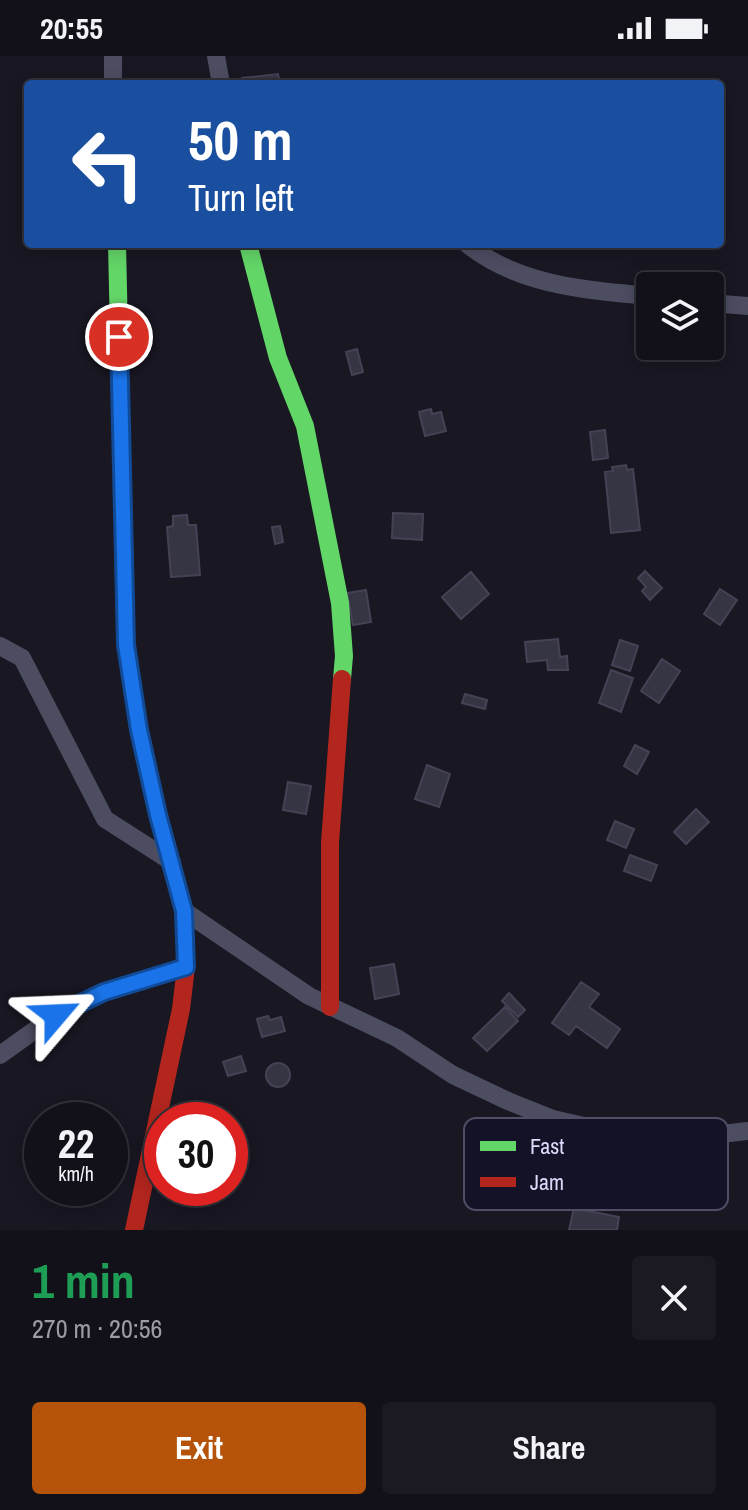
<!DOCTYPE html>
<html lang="en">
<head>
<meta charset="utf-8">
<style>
	:root { --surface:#12111a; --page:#1b1a23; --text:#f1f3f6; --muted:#9c9da2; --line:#313139; --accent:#b45309 }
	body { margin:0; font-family:"Archivo Narrow",sans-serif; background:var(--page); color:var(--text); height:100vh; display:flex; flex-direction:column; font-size:30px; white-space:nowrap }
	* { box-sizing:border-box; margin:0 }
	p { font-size:26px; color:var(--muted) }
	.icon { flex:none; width:44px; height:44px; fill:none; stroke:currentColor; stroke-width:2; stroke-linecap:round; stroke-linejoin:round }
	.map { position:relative; height:1174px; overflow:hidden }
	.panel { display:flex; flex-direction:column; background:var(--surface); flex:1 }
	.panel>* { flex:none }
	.banner { position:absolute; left:24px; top:24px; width:700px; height:168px; border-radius:8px; box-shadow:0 4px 20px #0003,0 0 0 2px var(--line); background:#1a4fa0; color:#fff; overflow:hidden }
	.tools { position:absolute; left:636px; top:216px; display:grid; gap:16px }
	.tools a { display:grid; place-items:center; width:88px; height:88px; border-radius:8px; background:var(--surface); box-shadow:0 4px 20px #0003,0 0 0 2px var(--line); font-size:40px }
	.speed { position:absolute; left:24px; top:1046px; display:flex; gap:16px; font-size:40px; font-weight:700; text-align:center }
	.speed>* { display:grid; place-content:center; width:104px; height:104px; border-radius:50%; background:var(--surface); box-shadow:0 4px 20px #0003,0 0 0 2px var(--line); line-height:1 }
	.speed small { font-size:20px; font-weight:400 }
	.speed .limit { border:12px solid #d22; background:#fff; color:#111 }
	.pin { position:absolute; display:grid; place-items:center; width:68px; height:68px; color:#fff; margin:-34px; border:4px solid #fff; border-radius:50%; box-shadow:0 2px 8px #0007 }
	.me { position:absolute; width:88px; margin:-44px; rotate:64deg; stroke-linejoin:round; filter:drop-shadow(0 0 6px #0008) }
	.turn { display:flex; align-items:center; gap:28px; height:168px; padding:0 32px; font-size:36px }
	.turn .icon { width:104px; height:104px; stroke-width:2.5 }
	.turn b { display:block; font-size:56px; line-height:68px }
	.round { display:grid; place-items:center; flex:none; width:84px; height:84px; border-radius:8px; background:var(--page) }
	.overview { display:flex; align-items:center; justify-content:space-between; height:136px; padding:0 32px }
	h1 { font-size:48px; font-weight:700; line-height:60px; color:#1e9e55 }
	.action { display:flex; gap:16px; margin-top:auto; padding:16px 32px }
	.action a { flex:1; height:92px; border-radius:8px; background:var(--accent); color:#fff; font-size:32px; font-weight:700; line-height:92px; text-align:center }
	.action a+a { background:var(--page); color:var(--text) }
	.status { display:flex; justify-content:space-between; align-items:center; height:56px; padding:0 40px; background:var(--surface); direction:ltr }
	.status svg { height:22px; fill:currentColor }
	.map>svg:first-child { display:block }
	.building { fill:#363544; stroke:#454255; stroke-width:2 }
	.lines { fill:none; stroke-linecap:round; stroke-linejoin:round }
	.street { stroke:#4d4d62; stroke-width:18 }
	.fast { stroke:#63d668; stroke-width:18 }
	.jam { stroke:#b3261e; stroke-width:18 }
	.route-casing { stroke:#114b97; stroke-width:20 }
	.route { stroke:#1a73e8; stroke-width:14 }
	.key { fill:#141227; stroke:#504e67; stroke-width:2 }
	.key-label { font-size:22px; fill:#dbdbfc }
</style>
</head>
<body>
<div class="status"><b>20:55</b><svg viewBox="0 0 49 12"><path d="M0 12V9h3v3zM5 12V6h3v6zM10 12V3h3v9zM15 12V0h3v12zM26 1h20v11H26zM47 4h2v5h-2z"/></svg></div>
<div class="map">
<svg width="748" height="1174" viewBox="0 0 748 1174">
	<rect width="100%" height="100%" fill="#181722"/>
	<!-- building -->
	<path class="building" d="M278,18L280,28H243L242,22Z
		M357,293L363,316L352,319L346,296Z
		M431,353L432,358L441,356L446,375L425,380L419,356Z
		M605,374L608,402L593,404L590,376Z
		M626,409L627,414L633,413L640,474L611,477L605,416L613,415L612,411Z
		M393,457L423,458L422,484L392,482Z
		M187,459L188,469H196L200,519L171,521L167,471L173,470V460Z
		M280,470L283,486L275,488L272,471Z
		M645,515L662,532L650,544L642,535L646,531L638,522Z
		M471,516L489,538L461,563L442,541Z
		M720,533L737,544L720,569L704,558Z
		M366,534L371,566L353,569L347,537Z
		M558,583L560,601L567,600L568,614H548L547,604L527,606L525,586Z
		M620,584L638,590L630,615L612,609Z
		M662,603L680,615L659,647L641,635Z
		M611,614L633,622L621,656L599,647Z
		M465,638L487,644L485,653L462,647Z
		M635,689L649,696L637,718L624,710Z
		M427,709L450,718L439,751L415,743Z
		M288,726L311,730L306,758L283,754Z
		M696,753L709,766L686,788L674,776Z
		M615,765L634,773L626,792L607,784Z
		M630,799L657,809L651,825L624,815Z
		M394,908L399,938L375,943L370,912Z
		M581,926L599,938L589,951L620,973L607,992L576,970L569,979L552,967Z
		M509,937L525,954L518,961L502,945Z
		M505,951L518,965L487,995L473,982Z
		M268,960L270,964L281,961L285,975L262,981L257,963Z
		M241,1000L246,1015L228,1020L223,1006Z
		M266 1019a12 12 0 1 1 24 0a12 12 0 1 1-24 0Z
		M574,1152L619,1161L617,1174H569Z"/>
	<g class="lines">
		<!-- street -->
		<path class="street" d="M113,0V28
			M216,0L221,28
			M467,188C519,230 587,234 650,240
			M710,247L748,250
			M0,590L22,602L105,763L172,806
			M184,855L309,940L397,982L453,1019L508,1045L553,1063L615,1077L685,1082L748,1075
			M0,999L56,959L104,936L186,911"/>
		<!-- fast -->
		<path class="fast" d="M117,188L126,589L139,674L158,759L173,815
			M248,188L278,302L305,370L340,547L344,600L342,623"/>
		<!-- jam -->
		<path class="jam" d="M330,951V787L342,623
			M134,1174L181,953L186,911L184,855L173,815"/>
	</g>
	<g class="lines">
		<!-- route casing -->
		<g class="route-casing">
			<path id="route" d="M56,959L104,936L186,911L184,855L158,759L139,674L126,589L119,281"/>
		</g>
		<!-- route -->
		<use href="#route" class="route"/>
	</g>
	<!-- legend -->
	<rect x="464" y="1062" width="264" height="92" rx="12" class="key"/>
	<rect x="480" y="1085" width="36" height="10" fill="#63d668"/>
	<rect x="480" y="1121" width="36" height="10" fill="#b3261e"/>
	<g class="key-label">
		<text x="530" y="1098">Fast</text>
		<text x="530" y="1134">Jam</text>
	</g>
</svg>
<div class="tools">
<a><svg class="icon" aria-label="layers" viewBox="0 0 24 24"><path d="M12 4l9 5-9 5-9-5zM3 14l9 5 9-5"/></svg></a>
</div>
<div class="speed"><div>22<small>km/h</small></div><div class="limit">30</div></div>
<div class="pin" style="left:119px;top:281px;background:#d93025"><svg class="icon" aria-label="arrive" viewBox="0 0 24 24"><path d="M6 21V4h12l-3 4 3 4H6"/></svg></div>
<svg class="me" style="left:56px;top:959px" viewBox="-20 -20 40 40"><path d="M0-17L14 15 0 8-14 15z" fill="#1a73e8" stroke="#fff" stroke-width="4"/></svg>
<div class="banner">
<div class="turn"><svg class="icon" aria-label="left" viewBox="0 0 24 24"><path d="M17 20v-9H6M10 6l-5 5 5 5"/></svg><div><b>50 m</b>Turn left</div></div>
</div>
</div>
<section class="panel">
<div class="overview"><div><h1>1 min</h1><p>270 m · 20:56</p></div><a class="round"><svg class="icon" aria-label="close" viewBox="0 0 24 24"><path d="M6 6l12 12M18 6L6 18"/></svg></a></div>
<div class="action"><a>Exit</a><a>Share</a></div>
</section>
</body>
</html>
